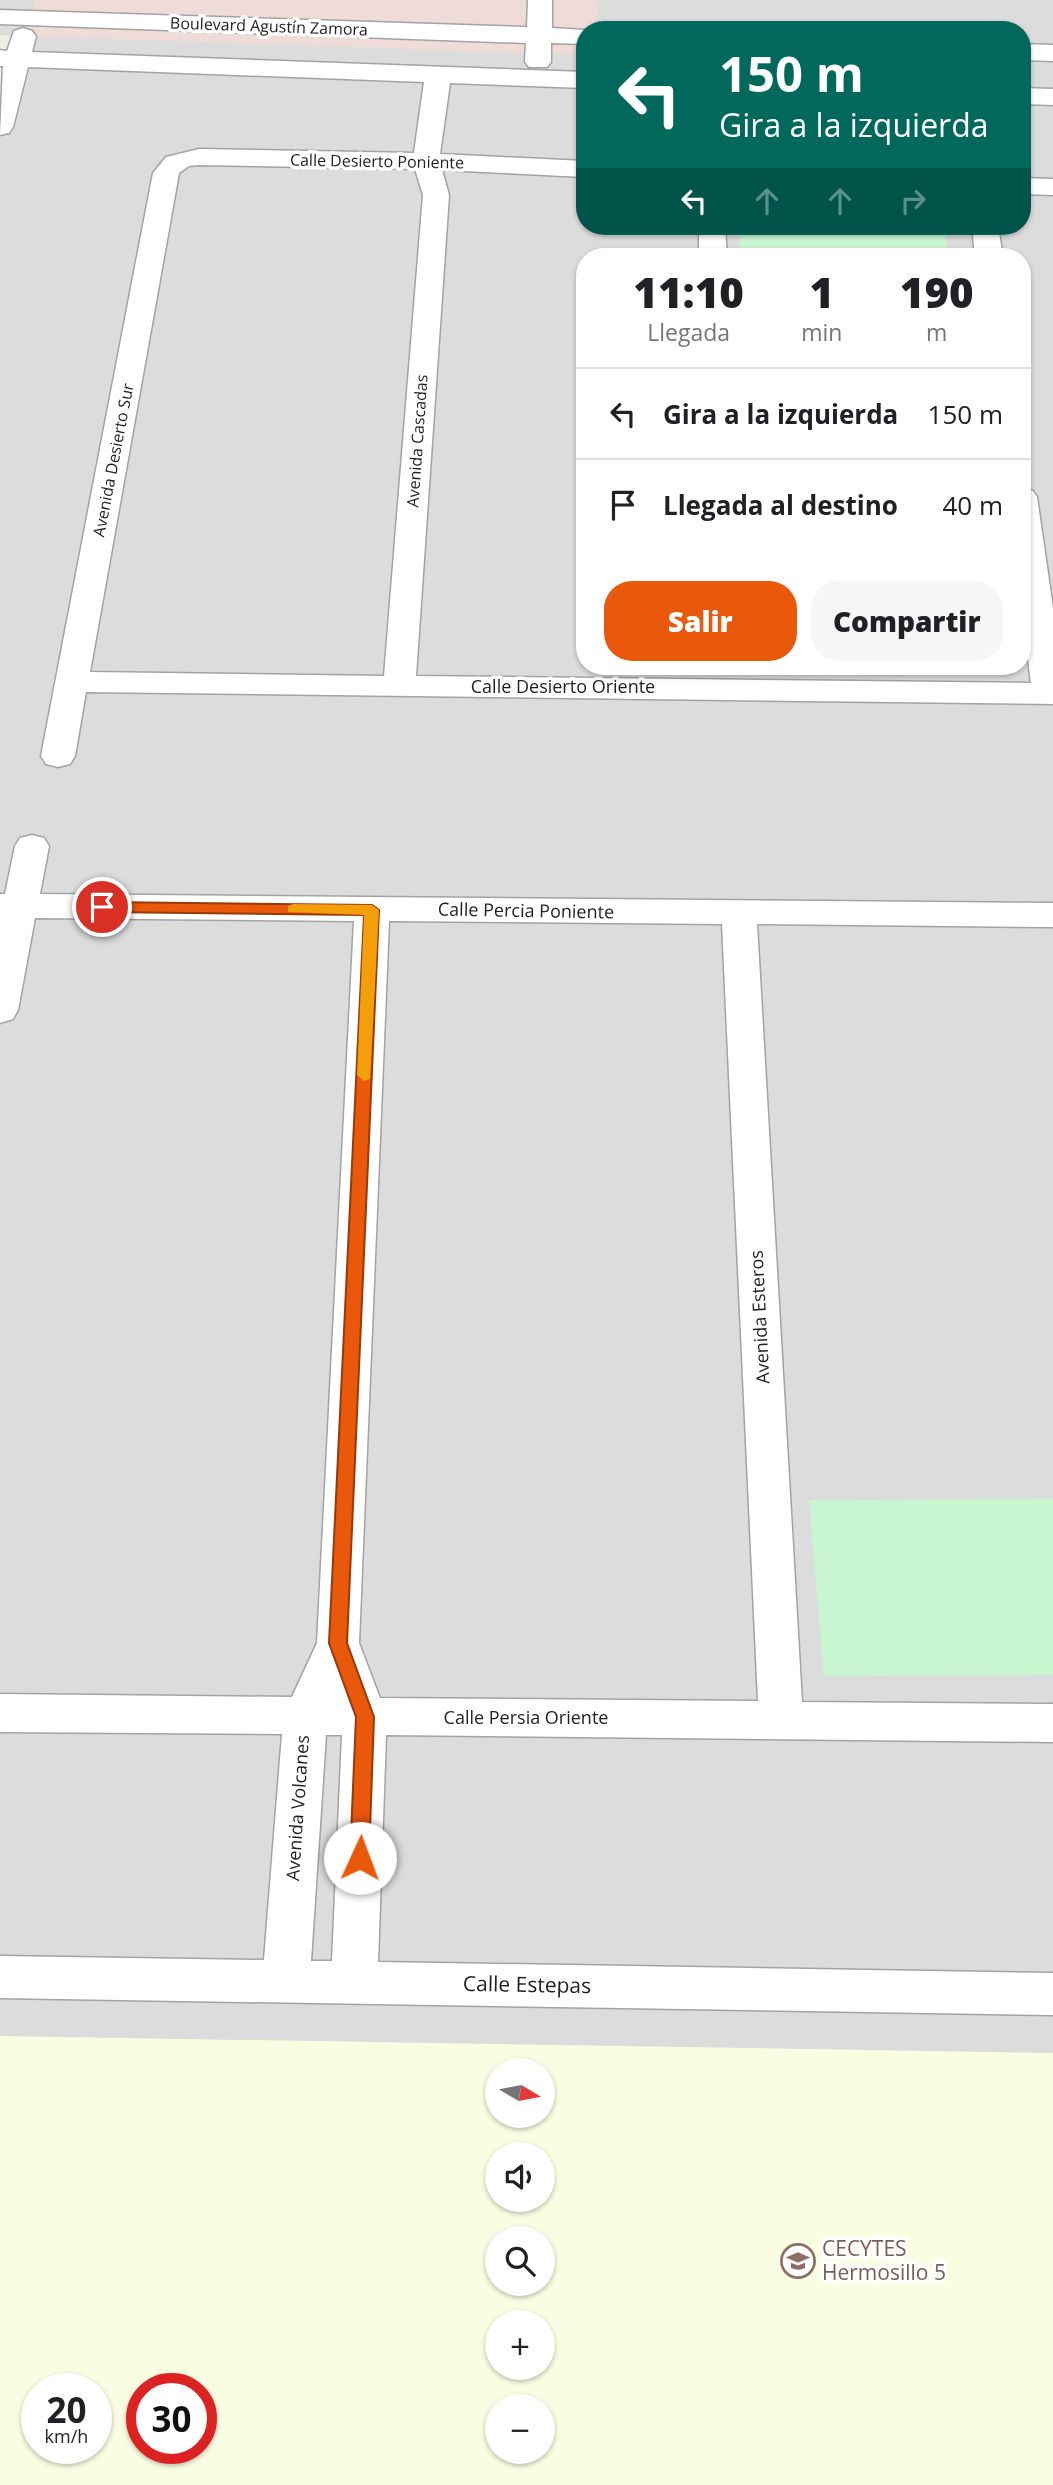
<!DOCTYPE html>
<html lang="es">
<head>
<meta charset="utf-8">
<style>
	:root { --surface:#fff; --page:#f6f6f6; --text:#202124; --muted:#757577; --line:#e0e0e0; --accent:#ea580c }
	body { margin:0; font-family:"Open Sans",sans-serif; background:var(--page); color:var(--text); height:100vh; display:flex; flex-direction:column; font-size:26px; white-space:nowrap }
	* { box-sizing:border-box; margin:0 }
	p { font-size:23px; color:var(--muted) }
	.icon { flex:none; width:38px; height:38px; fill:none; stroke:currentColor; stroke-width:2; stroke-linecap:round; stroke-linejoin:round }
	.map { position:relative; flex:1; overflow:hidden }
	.panel { position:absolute; left:576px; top:248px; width:455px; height:427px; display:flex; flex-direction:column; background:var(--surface); border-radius:28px; box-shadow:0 2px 5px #0004 }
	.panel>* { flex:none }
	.hud { position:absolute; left:576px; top:21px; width:455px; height:214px; border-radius:28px; box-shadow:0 2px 5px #0004; background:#00695c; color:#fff; overflow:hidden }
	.needle { width:46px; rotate:100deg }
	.controls { position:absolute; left:485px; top:2058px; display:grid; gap:14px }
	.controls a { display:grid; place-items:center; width:70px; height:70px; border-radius:50%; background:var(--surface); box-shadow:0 2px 5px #0004; font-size:35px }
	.speed { position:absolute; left:21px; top:2373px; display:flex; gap:14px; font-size:35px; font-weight:700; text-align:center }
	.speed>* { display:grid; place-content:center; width:91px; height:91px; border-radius:50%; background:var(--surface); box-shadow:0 2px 5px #0004; line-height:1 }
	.speed small { font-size:18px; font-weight:400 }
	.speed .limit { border:10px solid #d22; background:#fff; color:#111 }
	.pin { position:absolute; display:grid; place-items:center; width:60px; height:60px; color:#fff; margin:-30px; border:4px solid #fff; border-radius:50%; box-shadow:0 2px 7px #0007 }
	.me { position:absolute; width:77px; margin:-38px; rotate:2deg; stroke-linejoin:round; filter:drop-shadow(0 0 5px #0008) }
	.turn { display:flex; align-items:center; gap:24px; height:147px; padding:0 28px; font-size:32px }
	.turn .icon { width:91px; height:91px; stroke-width:2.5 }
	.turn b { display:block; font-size:49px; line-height:60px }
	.lanes { display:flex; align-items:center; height:66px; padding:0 28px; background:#0003; justify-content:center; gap:35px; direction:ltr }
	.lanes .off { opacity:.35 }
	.eta { display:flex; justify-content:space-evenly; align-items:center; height:119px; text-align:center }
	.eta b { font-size:42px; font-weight:800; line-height:49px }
	.primary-button { display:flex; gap:14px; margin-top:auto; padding:14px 28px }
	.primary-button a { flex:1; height:80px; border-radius:28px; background:var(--accent); color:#fff; font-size:28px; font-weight:800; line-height:80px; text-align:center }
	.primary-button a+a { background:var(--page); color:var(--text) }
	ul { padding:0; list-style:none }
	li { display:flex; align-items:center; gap:21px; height:91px; padding:0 28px; border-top:2px solid var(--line) }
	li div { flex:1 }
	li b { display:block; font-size:26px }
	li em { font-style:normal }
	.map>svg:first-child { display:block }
	.residential { fill:#dddcdc; fill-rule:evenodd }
	.commercial { fill:#efdbd7 }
	.education { fill:#f9fde2; fill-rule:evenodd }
	.park { fill:#c7f6d1 }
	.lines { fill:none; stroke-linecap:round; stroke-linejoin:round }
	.minor-casing { stroke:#a3a3a3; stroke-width:3 }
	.minor { fill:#fff; fill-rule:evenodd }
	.route { fill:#ea580c; stroke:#983908; stroke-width:2 }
	.slow { fill:#f59e0b }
	.labels { text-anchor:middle; stroke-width:7; stroke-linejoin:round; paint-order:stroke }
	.far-street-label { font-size:16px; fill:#1f1f1f; stroke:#fff }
	.street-label { font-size:18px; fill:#1f1f1f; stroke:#fff }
	.near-street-label { font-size:21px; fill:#1f1f1f; stroke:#fff }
	.near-education-label { font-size:21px; fill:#785e54; stroke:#fff; text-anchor:start }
</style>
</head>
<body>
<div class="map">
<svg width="1053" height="2485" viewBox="0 0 1053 2485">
	<rect width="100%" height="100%" fill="#efede6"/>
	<!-- residential -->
	<path class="residential" d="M0,0H1053V2485H0V135L26,36L0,35ZM584,30H1022V226H584ZM584,257H1022V667H584ZM497,2070H542V2116H497ZM497,2154H542V2200H497ZM497,2238H542V2284H497ZM497,2322H542V2368H497ZM37,2389H96V2448H37ZM142,2389H201V2448H142ZM497,2406H542V2452H497Z"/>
	<!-- commercial -->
	<path class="commercial" d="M34,0H598L597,30H584V55L26,36Z"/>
	<!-- education -->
	<path class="education" d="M0,2036L1053,2053V2485H0ZM542,2070V2116H497V2070ZM542,2154V2200H497V2154ZM497,2238H542V2284H497ZM497,2322H542V2368H497ZM37,2389H96V2448H37ZM142,2389H201V2448H142ZM542,2406V2452H497V2406Z"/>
	<!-- park -->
	<path class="park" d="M739,226H944L948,257H740Z
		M1053,1499V1675L824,1676L809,1500Z"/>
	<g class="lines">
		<!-- minor casing -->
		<g class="minor-casing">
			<path id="minor" d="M528,0H552V28L585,30L584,44L551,43V62L547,67H529L525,62L526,43L0,24V10L527,27Z
				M23,28L32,31L36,36L32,52L584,72V88L450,83L440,154L584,161V177L442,170L449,195L416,676L1031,683L1022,612V488L1033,491L1037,497L1053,608V704L86,692L75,756L70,764L58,767L46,764L41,756L153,173L166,157L199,149L414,153L424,82L28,67L13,127L9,133L0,135L3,66H0V50L7,51L14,31ZM199,165L415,169L423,195L384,676L90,672L179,173L189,166Z
				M1022,44L1053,45V61L1022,60Z
				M1022,88L1053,89V105L1022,104Z
				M1022,178L1053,179V195L1022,194Z
				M699,226H725L727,257H699Z
				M972,226H998L1003,257H975Z
				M32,835L44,838L49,846L40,894L1053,903V927L757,924L802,1702L1053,1704V1742L386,1735L378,1962L1053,1973V2015L0,1998V1956L264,1960L282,1734L0,1732V1694L292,1697L317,1643L354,921L35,918L18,1010L13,1019L0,1023V894H5L15,846L20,838ZM389,921L722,924L758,1701L380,1698L359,1643ZM326,1735H342L332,1961H311Z"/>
		</g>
		<!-- minor -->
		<use href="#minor" class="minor"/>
	</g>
	<!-- route -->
	<path class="route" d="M102,902L372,905L379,910L347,1643L374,1717L369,1858L366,1864L360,1867L353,1864L350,1858L356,1717L329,1643L364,915L102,912L94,907Z"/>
	<!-- slow -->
	<path class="slow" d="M293,904L372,905L379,910L370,1079L364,1081L357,1075L364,915L288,912V906Z"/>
	<!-- icons -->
	<defs>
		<g id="school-ring" transform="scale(1.75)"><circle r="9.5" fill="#fff" stroke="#8d6e63" stroke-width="1.5"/><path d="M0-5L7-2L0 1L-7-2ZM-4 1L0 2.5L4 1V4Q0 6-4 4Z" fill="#8d6e63"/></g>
	</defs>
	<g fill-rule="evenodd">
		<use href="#school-ring" x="798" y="2261"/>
	</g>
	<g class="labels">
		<!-- far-street labels -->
		<g class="far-street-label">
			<text transform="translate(269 26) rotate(2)" y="6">Boulevard Agustín Zamora</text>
			<text transform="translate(377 161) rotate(1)" y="6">Calle Desierto Poniente</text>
			<text transform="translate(417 441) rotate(-86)" y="6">Avenida Cascadas</text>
			<text transform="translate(113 460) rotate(-79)" y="6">Avenida Desierto Sur</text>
		</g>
		<!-- street labels -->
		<g class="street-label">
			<text x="563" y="693">Calle Desierto Oriente</text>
			<text transform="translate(526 911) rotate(1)" y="6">Calle Percia Poniente</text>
			<text transform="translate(760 1317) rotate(-93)" y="6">Avenida Esteros</text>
			<text x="526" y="1724">Calle Persia Oriente</text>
			<text transform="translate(298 1808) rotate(-86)" y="6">Avenida Volcanes</text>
		</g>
		<!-- near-street labels -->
		<g class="near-street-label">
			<text transform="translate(527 1985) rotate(1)" y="7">Calle Estepas</text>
		</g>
		<!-- near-education labels -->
		<g class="near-education-label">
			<text x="822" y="2256">CECYTES<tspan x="822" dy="24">Hermosillo 5</tspan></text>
		</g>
	</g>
</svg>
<div class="controls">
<a><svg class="needle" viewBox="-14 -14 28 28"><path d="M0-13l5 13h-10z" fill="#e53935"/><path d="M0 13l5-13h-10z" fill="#757577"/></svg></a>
<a><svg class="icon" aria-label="sound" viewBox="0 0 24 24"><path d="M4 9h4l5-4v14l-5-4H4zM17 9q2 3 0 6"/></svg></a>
<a><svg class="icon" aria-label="search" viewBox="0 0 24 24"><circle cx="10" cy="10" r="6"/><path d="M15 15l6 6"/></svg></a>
<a>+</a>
<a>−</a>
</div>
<div class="speed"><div>20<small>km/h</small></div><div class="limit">30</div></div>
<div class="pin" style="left:102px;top:907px;background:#d93025"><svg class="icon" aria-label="arrive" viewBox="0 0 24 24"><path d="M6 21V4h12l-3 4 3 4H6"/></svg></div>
<svg class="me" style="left:360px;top:1858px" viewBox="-20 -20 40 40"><circle r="19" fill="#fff"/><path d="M0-13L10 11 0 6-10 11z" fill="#ea580c"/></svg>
<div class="hud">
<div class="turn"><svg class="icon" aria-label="left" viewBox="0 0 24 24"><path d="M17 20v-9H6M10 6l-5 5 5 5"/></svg><div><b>150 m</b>Gira a la izquierda</div></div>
<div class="lanes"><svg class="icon" aria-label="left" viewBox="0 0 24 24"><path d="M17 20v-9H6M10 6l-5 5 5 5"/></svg><svg class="icon off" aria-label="ahead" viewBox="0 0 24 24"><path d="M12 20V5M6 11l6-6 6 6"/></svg><svg class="icon off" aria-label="ahead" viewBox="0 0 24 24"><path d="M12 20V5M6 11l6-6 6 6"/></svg><svg class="icon off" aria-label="right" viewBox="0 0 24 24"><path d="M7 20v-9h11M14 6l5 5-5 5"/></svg></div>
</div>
<section class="panel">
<div class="eta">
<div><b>11:10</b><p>Llegada</p></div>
<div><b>1</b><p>min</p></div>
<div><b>190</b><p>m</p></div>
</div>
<ul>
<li><svg class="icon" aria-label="left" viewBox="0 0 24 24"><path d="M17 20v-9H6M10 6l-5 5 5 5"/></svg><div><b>Gira a la izquierda</b></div><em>150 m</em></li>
<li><svg class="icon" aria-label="arrive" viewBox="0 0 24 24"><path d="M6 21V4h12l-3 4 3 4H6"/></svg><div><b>Llegada al destino</b></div><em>40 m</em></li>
</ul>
<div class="primary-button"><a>Salir</a><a>Compartir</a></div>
</section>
</div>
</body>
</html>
